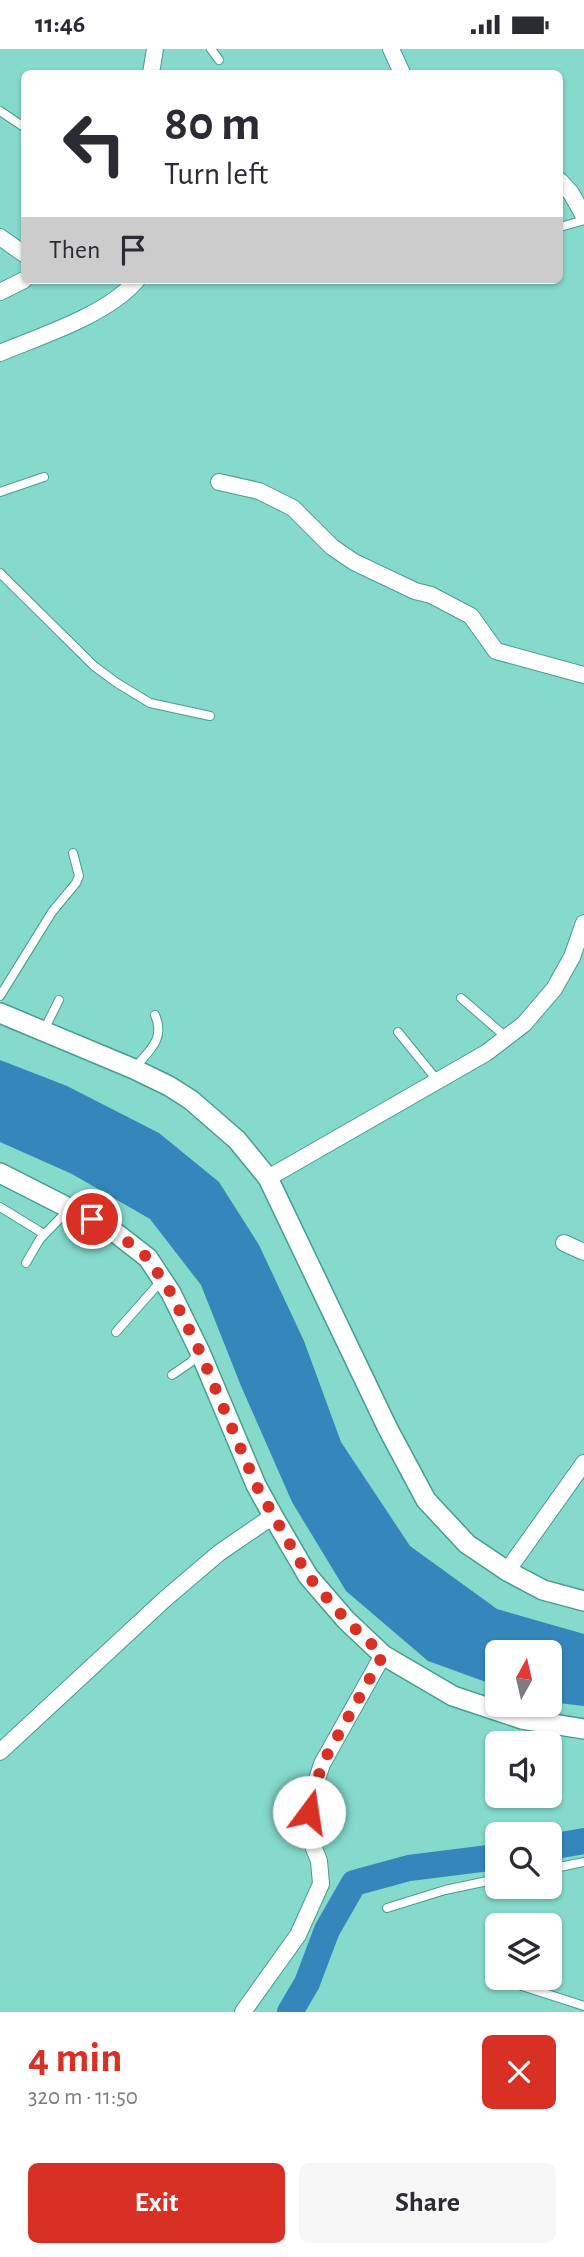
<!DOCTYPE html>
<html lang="en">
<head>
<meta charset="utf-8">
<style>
	:root { --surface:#fff; --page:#f7f7f7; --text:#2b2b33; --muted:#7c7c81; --accent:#d93025 }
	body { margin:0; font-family:"Alegreya Sans",sans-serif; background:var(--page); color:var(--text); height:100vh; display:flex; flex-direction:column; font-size:26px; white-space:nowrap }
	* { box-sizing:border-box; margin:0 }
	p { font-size:23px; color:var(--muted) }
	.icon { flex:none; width:38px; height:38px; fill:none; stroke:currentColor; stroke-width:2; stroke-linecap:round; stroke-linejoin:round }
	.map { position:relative; height:1963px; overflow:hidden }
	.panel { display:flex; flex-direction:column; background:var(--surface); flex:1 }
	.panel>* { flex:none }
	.banner { position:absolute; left:21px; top:21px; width:542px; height:214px; border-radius:10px; box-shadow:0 2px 5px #0004; background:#fff; color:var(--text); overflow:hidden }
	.needle { width:46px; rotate:8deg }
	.tools { position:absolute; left:485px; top:1591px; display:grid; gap:14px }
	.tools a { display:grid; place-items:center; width:77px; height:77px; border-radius:10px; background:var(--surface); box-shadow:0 2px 5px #0004; font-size:35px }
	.pin { position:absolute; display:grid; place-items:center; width:60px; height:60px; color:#fff; margin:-30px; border:4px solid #fff; border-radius:50%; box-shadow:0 2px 7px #0007 }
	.me { position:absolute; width:77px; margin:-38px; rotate:14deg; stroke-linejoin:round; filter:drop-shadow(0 0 5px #0008) }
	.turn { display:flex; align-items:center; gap:24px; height:147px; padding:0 28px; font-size:32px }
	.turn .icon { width:91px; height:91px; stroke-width:2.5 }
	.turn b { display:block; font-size:49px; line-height:60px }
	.then { display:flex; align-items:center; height:66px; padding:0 28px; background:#0003; gap:14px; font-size:26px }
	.round { display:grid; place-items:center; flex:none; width:74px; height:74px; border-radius:10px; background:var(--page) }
	.head { display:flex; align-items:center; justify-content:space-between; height:119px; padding:0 28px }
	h1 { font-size:42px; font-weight:600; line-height:52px; color:var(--accent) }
	.cta { display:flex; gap:14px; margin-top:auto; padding:14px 28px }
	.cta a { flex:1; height:80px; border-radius:10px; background:var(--accent); color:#fff; font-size:28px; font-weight:600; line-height:80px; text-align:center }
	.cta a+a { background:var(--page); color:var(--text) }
	.status { display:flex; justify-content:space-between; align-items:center; height:49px; padding:0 35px; background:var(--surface); direction:ltr }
	.status svg { height:19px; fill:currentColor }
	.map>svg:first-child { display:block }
	.water { fill:#3586bb }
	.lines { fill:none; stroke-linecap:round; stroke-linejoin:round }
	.river { stroke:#3586bb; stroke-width:26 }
	.service-casing { stroke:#489d8f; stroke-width:10 }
	.minor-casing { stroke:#489d8f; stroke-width:18 }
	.tertiary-casing { stroke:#489d8f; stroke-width:22 }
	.service { stroke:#fff; stroke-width:8 }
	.minor { stroke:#fff; stroke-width:16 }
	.tertiary { stroke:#fff; stroke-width:19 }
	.route { stroke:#d93025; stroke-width:12; stroke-dasharray:0 21.6 }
</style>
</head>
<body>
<div class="status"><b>11:46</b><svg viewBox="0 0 49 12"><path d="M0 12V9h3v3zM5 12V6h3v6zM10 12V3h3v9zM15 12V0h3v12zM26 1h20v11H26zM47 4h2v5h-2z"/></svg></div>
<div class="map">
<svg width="584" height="1963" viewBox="0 0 584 1963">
	<rect width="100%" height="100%" fill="#85dacb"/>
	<!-- water -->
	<path class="water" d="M0,1011L67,1037L159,1084L219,1133L259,1196L304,1292L341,1393L410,1497L497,1560L584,1585V1657L550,1653V1603H497V1637L428,1612L346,1542L292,1453L241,1337L201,1236L150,1170L72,1125L0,1093Z"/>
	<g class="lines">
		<!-- river -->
		<path class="river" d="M550,1798L584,1792
			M290,1963L307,1934L327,1881L354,1834L409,1819L497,1808"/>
		<!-- service casing -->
		<g class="service-casing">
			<path id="service" d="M211,0L219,11
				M0,62L24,78
				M560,178L584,171
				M0,443L44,428
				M0,524L94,617L117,634L150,654L210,667
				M0,947L52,863L76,834L79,827L73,804
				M461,949L506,988
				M43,983L59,951
				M398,983L437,1031
				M134,1020C148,1002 166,991 155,966
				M0,1158L44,1185
				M26,1214L40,1190L70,1159
				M116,1283L162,1231
				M172,1326L191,1313L199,1304
				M550,1820L584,1813
				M387,1859L445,1841L497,1830
				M519,1936L584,1957"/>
		</g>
		<!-- minor casing -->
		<g class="minor-casing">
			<path id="minor" d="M391,0L402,24
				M151,24L155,0
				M560,132L571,144L584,167
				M0,188L24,205
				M0,243L24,231
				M0,304C43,286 107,266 137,231
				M219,433L259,442L293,459L332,498L354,513L415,542L431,546L471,567L496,602L584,626
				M268,1129L486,1004L524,975L554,940L572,908L584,874
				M564,1194L584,1203
				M507,1522L584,1414
				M0,1703L165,1550L219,1504L273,1467
				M243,1963L298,1886L321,1835L319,1812L310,1789L309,1779V1763L313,1742L322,1715L383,1606"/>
		</g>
		<!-- tertiary casing -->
		<g class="tertiary-casing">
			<path id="tertiary" d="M0,964L134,1020L169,1037L191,1051L237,1091L268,1129L388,1380L426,1451L467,1495L507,1522L543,1541L584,1552
				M0,1124L112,1181L148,1209L171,1244L200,1303L256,1436L273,1467L308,1527L346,1571L383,1606L453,1647L522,1670L584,1680"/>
		</g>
		<!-- service -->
		<use href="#service" class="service"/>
		<!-- minor -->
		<use href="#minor" class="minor"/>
		<!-- tertiary -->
		<use href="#tertiary" class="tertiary"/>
	</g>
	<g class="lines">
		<!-- route -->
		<path class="route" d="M92,1170L113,1181L148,1209L171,1244L200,1303L256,1436L308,1527L346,1571L383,1606L322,1715L309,1763"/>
	</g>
</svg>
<div class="tools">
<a><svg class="needle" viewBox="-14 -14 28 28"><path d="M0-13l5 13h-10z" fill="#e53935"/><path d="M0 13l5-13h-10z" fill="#7c7c81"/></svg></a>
<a><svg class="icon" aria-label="sound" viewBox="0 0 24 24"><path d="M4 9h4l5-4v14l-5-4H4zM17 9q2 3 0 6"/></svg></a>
<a><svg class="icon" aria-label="search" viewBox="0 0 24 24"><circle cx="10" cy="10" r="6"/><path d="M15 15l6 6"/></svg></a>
<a><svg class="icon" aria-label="layers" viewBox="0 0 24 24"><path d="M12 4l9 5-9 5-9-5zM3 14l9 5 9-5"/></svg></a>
</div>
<div class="pin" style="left:92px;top:1170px;background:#d93025"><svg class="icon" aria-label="arrive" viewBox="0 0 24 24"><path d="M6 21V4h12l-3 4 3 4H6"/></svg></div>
<svg class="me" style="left:309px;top:1763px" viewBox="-20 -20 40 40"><circle r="19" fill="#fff"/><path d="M0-13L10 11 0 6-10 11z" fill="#d93025"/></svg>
<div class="banner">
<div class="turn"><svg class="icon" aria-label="left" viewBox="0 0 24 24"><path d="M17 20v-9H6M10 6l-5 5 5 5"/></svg><div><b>80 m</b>Turn left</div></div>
<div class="then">Then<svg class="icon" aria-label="arrive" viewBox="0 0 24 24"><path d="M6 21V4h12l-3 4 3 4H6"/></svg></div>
</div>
</div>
<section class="panel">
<div class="head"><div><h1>4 min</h1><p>320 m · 11:50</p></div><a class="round" style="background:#d93025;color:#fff"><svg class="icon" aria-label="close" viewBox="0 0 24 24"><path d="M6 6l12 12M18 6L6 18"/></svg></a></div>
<div class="cta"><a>Exit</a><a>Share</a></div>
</section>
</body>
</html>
